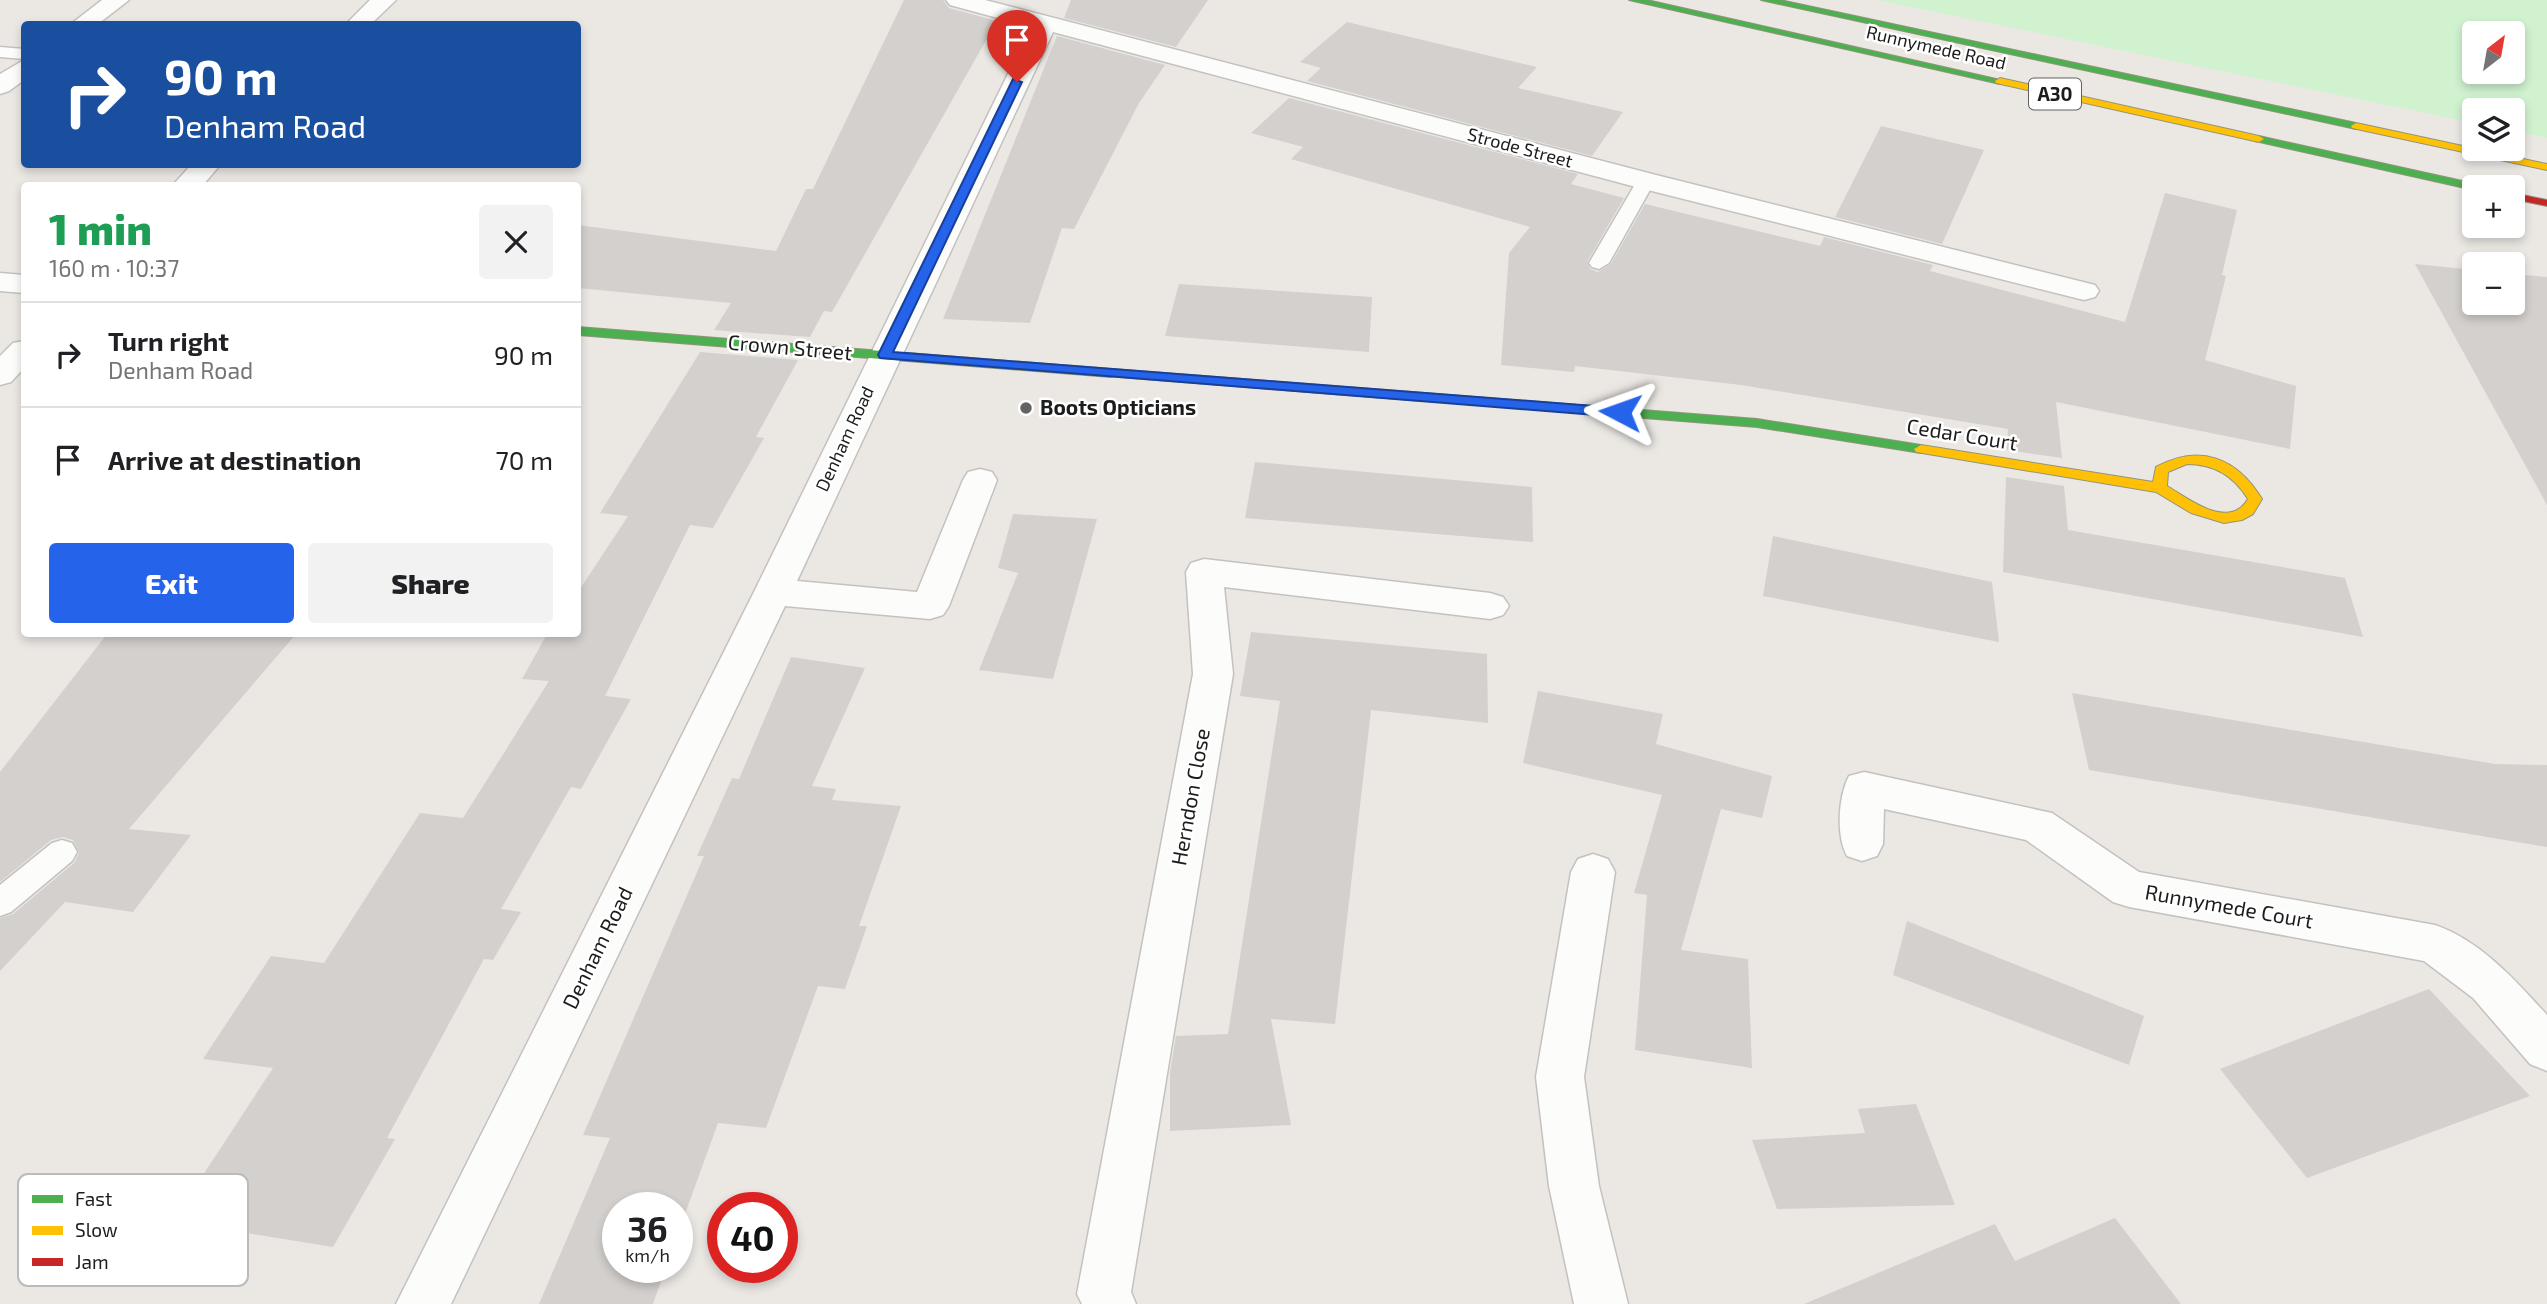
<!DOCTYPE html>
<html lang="en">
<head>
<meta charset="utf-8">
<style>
	:root { --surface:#fff; --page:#f2f2f2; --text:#202124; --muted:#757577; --line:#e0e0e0; --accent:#2563eb }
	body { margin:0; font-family:"Exo 2",sans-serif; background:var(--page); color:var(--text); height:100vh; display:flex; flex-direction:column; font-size:26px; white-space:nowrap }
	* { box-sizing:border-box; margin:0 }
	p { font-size:23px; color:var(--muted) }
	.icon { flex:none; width:38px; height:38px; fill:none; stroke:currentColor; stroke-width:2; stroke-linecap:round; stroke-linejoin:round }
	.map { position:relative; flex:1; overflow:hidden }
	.panel { position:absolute; left:21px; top:182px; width:560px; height:455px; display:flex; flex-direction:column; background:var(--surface); border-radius:7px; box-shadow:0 4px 10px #0003 }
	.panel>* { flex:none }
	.banner { position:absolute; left:21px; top:21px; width:560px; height:147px; border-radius:7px; box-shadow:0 4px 10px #0003; background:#1a4fa0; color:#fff; overflow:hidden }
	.needle { width:46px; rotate:31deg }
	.tools { position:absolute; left:2462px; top:21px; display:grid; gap:14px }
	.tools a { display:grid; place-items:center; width:63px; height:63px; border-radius:7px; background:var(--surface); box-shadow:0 4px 10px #0003; font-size:35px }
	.speed { position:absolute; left:602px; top:1192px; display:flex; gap:14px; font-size:35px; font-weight:700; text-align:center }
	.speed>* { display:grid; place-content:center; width:91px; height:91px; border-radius:50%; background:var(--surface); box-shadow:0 4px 10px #0003; line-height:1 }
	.speed small { font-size:18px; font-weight:400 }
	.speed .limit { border:10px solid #d22; background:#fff; color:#111 }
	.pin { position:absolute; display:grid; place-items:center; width:60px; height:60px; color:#fff; margin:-72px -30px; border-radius:50% 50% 50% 0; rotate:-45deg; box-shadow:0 0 7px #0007 }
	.pin .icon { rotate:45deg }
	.me { position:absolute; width:77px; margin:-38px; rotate:274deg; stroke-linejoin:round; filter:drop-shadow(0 0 5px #0008) }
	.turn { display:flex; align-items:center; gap:24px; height:147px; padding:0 28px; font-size:32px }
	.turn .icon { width:91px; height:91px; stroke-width:2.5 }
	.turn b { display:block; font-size:49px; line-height:60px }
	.round { display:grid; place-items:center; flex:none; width:74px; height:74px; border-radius:7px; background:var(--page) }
	.overview { display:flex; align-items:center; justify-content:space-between; height:119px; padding:0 28px }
	h1 { font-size:42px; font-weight:800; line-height:52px; color:#1e9e55 }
	.button { display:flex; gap:14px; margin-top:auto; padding:14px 28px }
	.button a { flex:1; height:80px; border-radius:7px; background:var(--accent); color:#fff; font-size:28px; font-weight:800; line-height:80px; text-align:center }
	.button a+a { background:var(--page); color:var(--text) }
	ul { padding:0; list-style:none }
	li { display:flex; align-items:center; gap:21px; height:105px; padding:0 28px; border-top:2px solid var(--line) }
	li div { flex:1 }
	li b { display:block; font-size:26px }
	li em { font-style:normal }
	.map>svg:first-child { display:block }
	.park { fill:#d0f2cf; fill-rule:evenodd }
	.building { fill:#d3d0cd }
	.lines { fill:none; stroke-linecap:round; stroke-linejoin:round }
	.lane-casing { stroke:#c3c2c0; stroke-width:3 }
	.street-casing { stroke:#c3c2c0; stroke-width:3 }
	.fast-casing { stroke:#93947c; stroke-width:2 }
	.slow-casing { stroke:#93947c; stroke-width:2 }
	.jam-casing { stroke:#93947c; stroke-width:2 }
	.lane { fill:#fcfcfb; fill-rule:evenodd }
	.street { fill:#fcfcfb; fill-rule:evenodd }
	.fast { fill:#4caf50; fill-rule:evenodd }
	.slow { fill:#ffc107; fill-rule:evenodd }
	.jam { fill:#c62828; fill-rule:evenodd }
	.route { fill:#2563eb; stroke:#184099; stroke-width:2 }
	.poi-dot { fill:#646362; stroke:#fff; stroke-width:2.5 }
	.labels { text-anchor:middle; stroke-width:5; stroke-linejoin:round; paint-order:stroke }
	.far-street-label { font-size:18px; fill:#1c1c1c; stroke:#fff }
	.shield { fill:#fff; stroke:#606060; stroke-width:2 }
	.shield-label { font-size:19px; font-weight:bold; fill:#1c1c1c }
	.street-label { font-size:21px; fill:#1c1c1c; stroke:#fff }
	.poi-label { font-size:21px; font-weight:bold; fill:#1c1c1c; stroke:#fff; text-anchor:start }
	.key { fill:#fff; stroke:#bbb; stroke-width:2 }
	.key-label { font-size:19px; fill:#1c1c1c }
</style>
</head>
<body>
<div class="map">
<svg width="2547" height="1304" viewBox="0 0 2547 1304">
	<rect width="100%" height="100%" fill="#ebe8e4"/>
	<!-- park -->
	<path class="park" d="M1877,0H2547V138L2513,131V110H2474V123ZM2474,33H2513V72H2474Z"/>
	<!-- building -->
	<path class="building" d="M904,0H943L949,8L997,21L832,312L824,311L810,337L714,330L731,303L578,288V225L776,251L806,189H813Z
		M1071,0H1208L1176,47L1064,18Z
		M1347,22L1537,67L1518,88L1623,112L1592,156L1307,81L1321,68L1300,62Z
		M1057,36L1165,65L1139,103L1074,229L1062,228L1030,323L943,319Z
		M1289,98L1578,174L1571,184L1624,198L1587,262L1590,269L1598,272L1611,264L1645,204L1820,246L1824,237L1933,265L1930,271L2125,322L2165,193L2237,210L2222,275L2226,276L2205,360L2296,386L2290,449L2056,402L2062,458L2007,450L2008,429L1741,385L1575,366L1574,372L1501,365L1509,253L1530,227L1291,159L1303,147L1251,133Z
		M1881,126L1984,150L1942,244L1835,217Z
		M2415,264L2474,270V303H2513V274L2547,277V505Z
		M1179,284L1372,297L1369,352L1165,336Z
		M700,352L798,360L756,437L764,438L713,528L690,525L605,696L631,699L581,789L571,787L501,909L521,912L493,960L484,959L387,1138L395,1139L333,1247L173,1221L273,1068L203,1059L271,956L324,963L420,813L463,818L549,681L522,679L547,634H578V592L628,516L600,513Z
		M1255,462L1532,487L1533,542L1245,518Z
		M2006,477L2064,486L2068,530L2345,578L2363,637L2003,572Z
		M1013,514L1097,519L1053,679L979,670L1018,573L998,568Z
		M1773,536L1992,582L1999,642L1763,596Z
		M1251,632L1487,654L1488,723L1371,710L1335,1024L1271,1019L1291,1125L1170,1131V1073L1176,1036L1228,1034L1280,701L1240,696Z
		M107,634H296L129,829L191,835L133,912L65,902L0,971V918L13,914L74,863L79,853L73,840L63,837L51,840L0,882V772Z
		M791,657L865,668L812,786L836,789L832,800L901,806L859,926H867L845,989L818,986L766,1128L718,1123L677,1236V1208H618V1267H666L653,1304H539L610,1138L583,1135L704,856H697L732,778L739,779Z
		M1538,691L1663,714L1656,744L1772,776L1762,818L1721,809L1681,950L1748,959L1752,1068L1635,1050L1647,895L1634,893L1662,795L1523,763Z
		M2072,693L2495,764L2547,765V847L2089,770Z
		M1907,921L2144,1016L2129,1065L1893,975Z
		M2429,989L2530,1096L2307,1178L2220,1069Z
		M1916,1104L1955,1205L1777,1209L1752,1140L1865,1133L1858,1109Z
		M2115,1218L2181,1304H1804L1995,1224L2015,1261Z"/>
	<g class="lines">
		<!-- lane casing -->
		<g class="lane-casing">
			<path id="lane" d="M0,47L24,49V59L0,57Z
				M1646,175L1655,181L1609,263L1599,269L1592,267L1589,263L1637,181Z
				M62,840L72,843L77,852L72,861L11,912L0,916V885L52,843Z"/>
		</g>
		<!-- street casing -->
		<g class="street-casing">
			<path id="street" d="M102,0H129L98,24H71Z
				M370,0H396L371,24H346Z
				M946,0H985L1656,175L2095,285L2099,291L2095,297L2084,300L1636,187L1053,32L797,581L917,592L963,480L968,472L980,469L992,472L997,480L949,606L943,615L930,619L785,606L451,1304H396L754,592L1031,27L950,5Z
				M24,60V80L9,91L0,94V74Z
				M192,164H221L202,186H172Z
				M0,273L24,275V293L0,291Z
				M24,341V368L11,382L0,385V356L13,343Z
				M1204,559L1490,593L1503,597L1509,606L1503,615L1490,619L1224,587L1233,674L1131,1292L1136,1304H1082L1077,1294L1193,674L1186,572L1191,563Z
				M1864,772L2052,813L2139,872L2435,925C2481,941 2515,980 2547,1015V1071L2530,1064L2473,998L2424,961L2129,907L2113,902L2026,840L1884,809L1883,844L1877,856L1862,861L1847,856C1836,836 1838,797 1849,776Z
				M1593,854L1608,859L1615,872L1584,1077L1599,1186L1628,1304H1574L1549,1186L1536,1077L1571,872L1578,859Z"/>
		</g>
		<!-- fast casing -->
		<g class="fast-casing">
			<path id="fast" d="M1629,0H1647L2005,81L2000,84Z
				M1761,0H1780L2356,123L2361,126L2356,129Z
				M2259,136L2476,184L2482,187H2474V190L2255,141L2254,139Z
				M578,327L1111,369L1118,373L1111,377L578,335Z
				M1424,393L1757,419L1921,445L1928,449L1921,453L1757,427L1419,400L1417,397Z"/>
		</g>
		<!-- slow casing -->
		<g class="slow-casing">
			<path id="slow" d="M2000,78L2259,136L2264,139L2259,142L1996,83L1995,81Z
				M2356,123L2547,164V170L2352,128L2351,126Z
				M1111,369L1424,393L1431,397L1424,401L1106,376L1104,373Z
				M1921,445L2153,482L2156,467C2200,443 2237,458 2262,499L2253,514L2242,520L2224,523L2191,513L2156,492L1916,452L1914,449ZM2187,464C2214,464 2234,476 2248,499C2229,531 2189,499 2167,486L2168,472Z"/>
		</g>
		<!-- jam casing -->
		<g class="jam-casing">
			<path id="jam" d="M2513,193L2547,200V206L2513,199Z"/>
		</g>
		<!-- lane -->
		<use href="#lane" class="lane"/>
		<!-- street -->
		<use href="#street" class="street"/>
		<!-- fast -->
		<use href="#fast" class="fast"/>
		<!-- slow -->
		<use href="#slow" class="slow"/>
		<!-- jam -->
		<use href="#jam" class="jam"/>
	</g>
	<!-- route -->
	<path class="route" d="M1013,79L1022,82L893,352L1620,408L1627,412L1620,417L880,358L878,355Z"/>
	<!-- markers -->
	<circle class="poi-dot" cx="1026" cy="408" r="7"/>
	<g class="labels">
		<!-- far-street labels -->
		<g class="far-street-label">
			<text transform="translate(1936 48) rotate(13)" y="6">Runnymede Road</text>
			<text transform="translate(1520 148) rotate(15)" y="6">Strode Street</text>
			<text transform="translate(845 439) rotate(-65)" y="6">Denham Road</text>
		</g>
		<!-- shield labels -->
		<rect class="shield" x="2029" y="78.5" width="52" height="31" rx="5"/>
		<g class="shield-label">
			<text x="2055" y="101">A30</text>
		</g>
		<!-- street labels -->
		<g class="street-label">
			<text transform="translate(790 348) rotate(5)" y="7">Crown Street</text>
			<text transform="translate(1962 435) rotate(9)" y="7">Cedar Court</text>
			<text transform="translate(1191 797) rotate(-80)" y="7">Herndon Close</text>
			<text transform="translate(2229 907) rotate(10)" y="7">Runnymede Court</text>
			<text transform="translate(598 948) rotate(-64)" y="7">Denham Road</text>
		</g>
		<!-- poi labels -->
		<g class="poi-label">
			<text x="1040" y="415">Boots Opticians</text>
		</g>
	</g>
	<!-- legend -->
	<rect x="18" y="1174" width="230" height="112" rx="10" class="key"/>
	<rect x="32" y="1195" width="31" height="8" fill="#4caf50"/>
	<rect x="32" y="1226" width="31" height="9" fill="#ffc107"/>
	<rect x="32" y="1258" width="31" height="8" fill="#c62828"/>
	<g class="key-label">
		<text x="75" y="1206">Fast</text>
		<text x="75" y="1237">Slow</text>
		<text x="75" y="1269">Jam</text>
	</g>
</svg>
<div class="tools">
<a><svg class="needle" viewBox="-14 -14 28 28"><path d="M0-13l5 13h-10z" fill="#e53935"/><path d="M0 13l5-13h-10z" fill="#757577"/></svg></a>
<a><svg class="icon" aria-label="layers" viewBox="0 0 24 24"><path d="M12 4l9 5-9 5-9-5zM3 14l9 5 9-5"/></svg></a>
<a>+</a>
<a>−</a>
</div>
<div class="speed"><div>36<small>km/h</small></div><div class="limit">40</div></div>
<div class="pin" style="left:1017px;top:82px;background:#d93025"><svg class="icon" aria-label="arrive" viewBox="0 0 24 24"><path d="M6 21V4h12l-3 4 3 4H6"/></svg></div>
<svg class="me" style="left:1620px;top:412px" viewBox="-20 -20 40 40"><path d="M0-17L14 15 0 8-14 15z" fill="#2563eb" stroke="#fff" stroke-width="4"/></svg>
<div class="banner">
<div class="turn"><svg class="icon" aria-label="right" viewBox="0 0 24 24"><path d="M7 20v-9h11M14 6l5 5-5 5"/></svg><div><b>90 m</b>Denham Road</div></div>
</div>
<section class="panel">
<div class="overview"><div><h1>1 min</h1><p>160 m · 10:37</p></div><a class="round"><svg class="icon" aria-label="close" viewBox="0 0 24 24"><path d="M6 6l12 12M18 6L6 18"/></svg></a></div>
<ul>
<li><svg class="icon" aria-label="right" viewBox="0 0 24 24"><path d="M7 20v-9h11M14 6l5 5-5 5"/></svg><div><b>Turn right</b><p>Denham Road</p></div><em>90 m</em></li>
<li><svg class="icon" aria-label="arrive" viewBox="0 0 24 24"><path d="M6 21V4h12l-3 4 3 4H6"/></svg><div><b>Arrive at destination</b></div><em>70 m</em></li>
</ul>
<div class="button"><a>Exit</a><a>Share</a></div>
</section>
</div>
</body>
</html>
